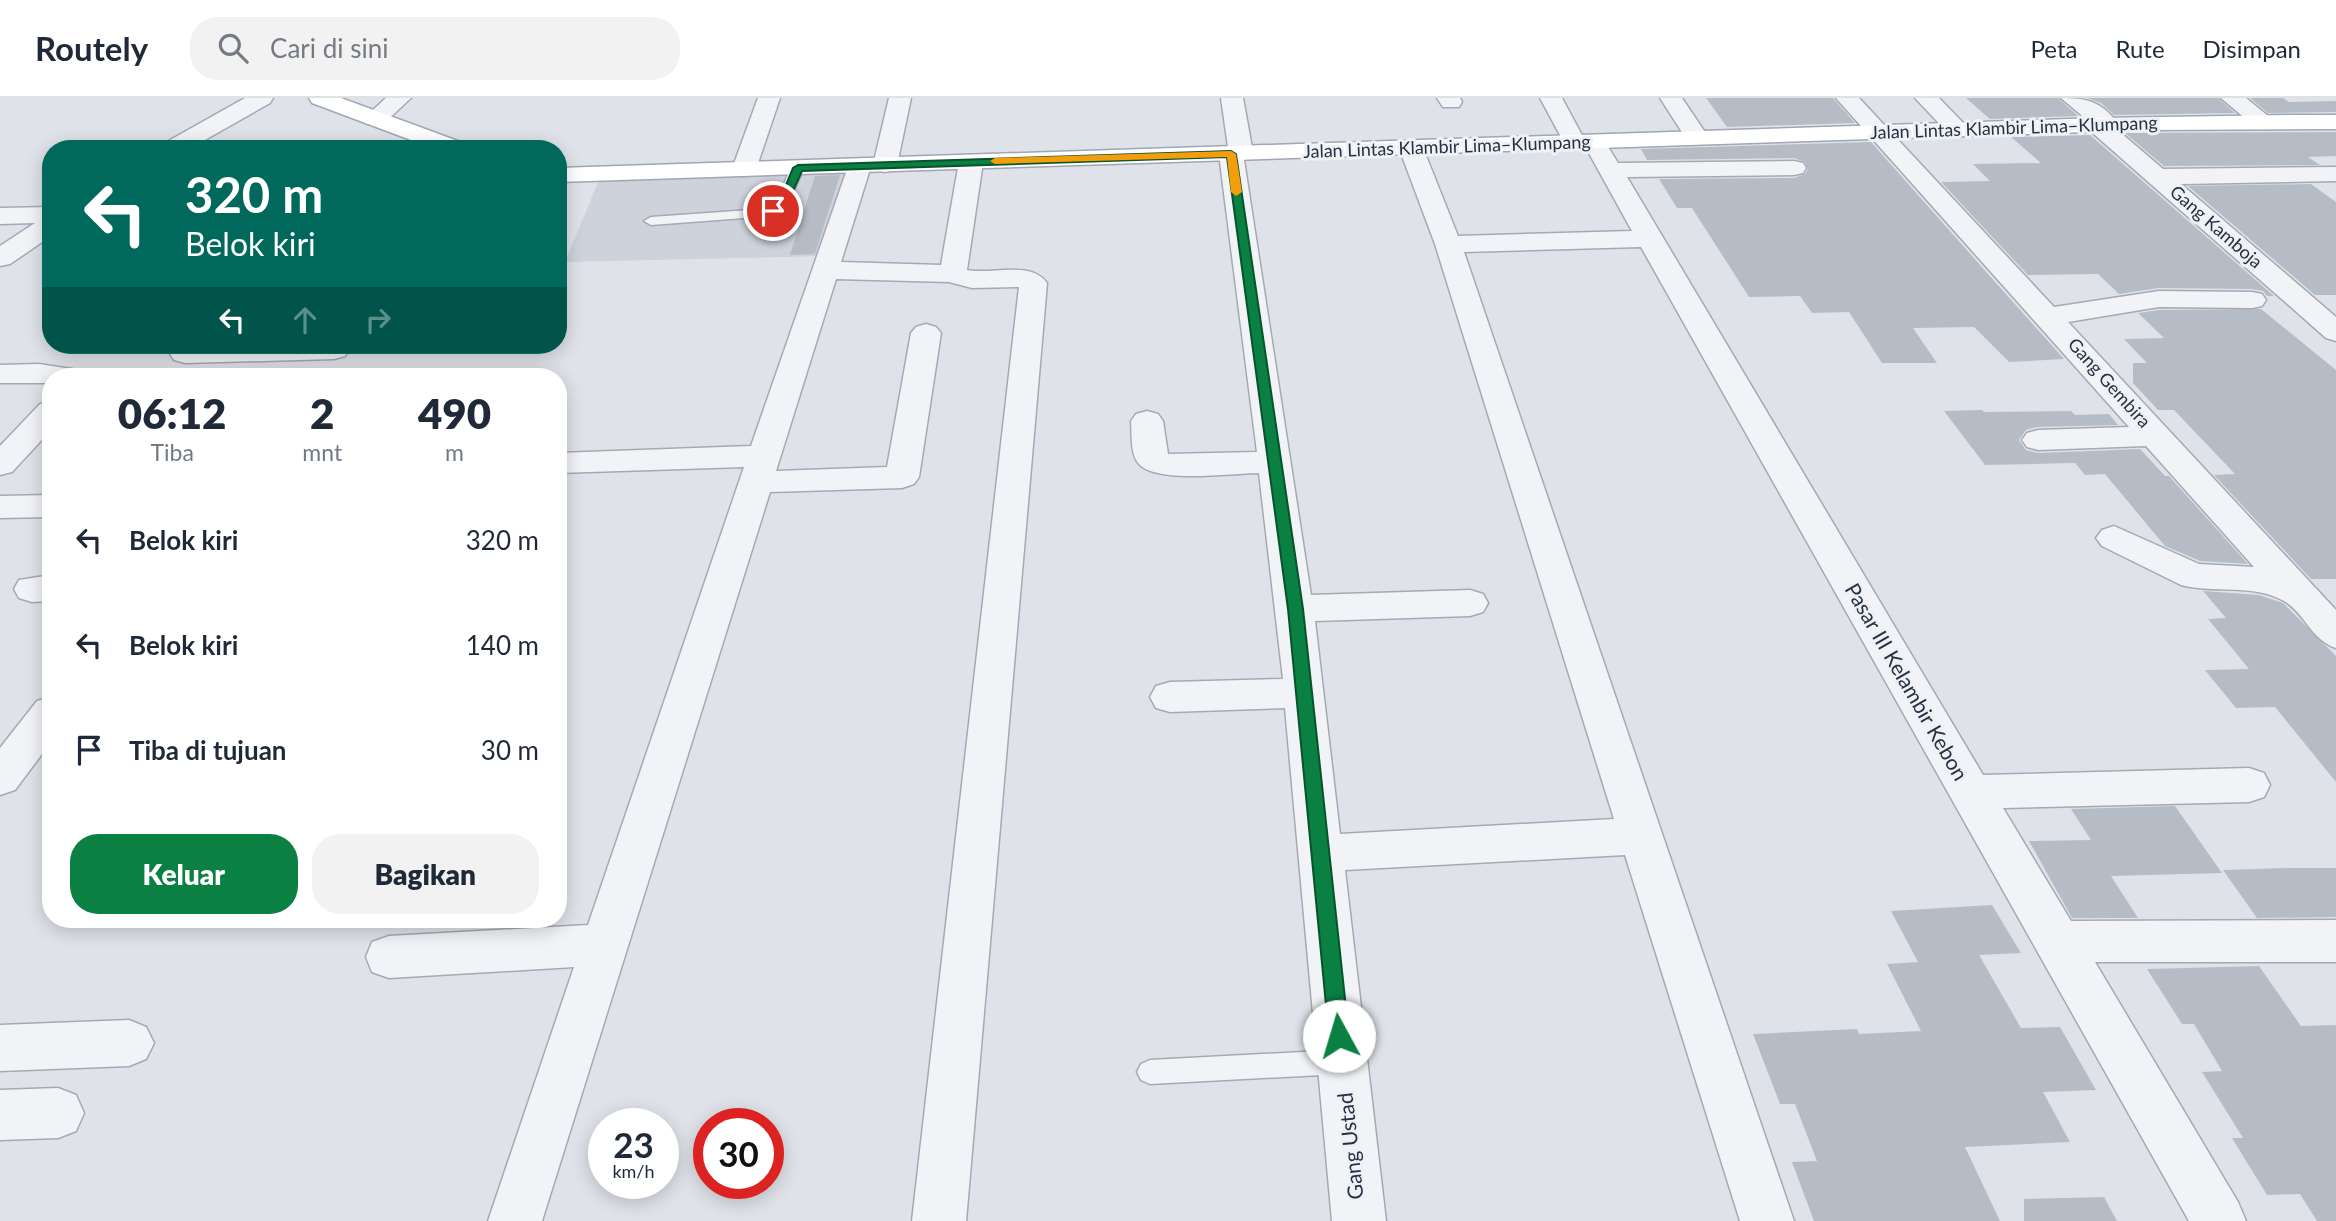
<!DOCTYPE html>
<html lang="id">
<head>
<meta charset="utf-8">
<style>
	:root { --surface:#fff; --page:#f2f2f3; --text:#1f2937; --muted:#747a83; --line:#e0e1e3; --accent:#0b8043 }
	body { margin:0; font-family:Lato,sans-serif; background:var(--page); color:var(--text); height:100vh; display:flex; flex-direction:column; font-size:26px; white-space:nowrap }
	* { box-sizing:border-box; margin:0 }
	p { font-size:23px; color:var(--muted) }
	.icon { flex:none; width:38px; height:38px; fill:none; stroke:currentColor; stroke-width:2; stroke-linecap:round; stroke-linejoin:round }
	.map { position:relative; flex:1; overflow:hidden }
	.sheet { position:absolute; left:42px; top:270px; width:525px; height:560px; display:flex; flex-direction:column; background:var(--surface); border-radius:28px; box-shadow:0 4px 18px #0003 }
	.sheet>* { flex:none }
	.banner { position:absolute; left:42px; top:42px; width:525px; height:214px; border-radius:28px; box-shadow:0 4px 18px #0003; background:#00695c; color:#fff; overflow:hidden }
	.speed { position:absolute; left:588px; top:1010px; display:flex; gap:14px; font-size:35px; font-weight:700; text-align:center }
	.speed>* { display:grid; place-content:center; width:91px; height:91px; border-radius:50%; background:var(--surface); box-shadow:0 4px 18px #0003; line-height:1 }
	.speed small { font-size:18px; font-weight:400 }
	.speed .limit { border:10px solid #d22; background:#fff; color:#111 }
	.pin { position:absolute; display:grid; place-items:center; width:60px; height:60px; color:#fff; margin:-30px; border:4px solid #fff; border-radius:50%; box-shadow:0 2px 7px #0007 }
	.me { position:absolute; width:77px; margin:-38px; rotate:354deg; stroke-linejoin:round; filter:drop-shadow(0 0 5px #0008) }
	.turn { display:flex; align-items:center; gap:24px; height:147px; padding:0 28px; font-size:32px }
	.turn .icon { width:91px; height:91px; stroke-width:2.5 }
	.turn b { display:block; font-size:49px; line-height:60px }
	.lanes { display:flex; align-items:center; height:66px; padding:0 28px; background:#0003; justify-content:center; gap:35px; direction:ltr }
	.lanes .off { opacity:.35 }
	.eta { display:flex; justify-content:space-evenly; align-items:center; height:119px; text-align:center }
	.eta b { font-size:42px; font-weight:800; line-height:49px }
	.button { display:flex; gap:14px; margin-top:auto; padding:14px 28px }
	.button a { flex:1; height:80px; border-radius:28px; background:var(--accent); color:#fff; font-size:28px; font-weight:800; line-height:80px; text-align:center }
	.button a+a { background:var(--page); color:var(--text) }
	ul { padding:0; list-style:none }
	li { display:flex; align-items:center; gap:21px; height:105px; padding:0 28px }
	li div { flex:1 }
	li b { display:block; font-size:26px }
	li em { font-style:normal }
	header { display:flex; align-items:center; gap:42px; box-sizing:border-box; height:98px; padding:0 35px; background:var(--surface); border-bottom:2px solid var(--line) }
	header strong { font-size:33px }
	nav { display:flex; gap:38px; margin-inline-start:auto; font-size:24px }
	.search { width:490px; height:63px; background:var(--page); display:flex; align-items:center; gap:18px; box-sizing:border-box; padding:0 24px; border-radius:28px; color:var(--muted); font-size:26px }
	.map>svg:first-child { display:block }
	.built { fill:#cdd2db }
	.building { fill:#b6bcc6 }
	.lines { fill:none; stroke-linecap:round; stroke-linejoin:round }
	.lane-casing { stroke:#a4aab3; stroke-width:3 }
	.street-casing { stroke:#a4aab3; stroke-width:3 }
	.primary-casing { stroke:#9ea7b5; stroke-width:3 }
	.lane { fill:#f2f3f7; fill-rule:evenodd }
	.street { fill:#f2f3f7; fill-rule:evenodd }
	.primary { fill:#fff; fill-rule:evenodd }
	.route { fill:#0b8043; stroke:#07532c; stroke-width:2 }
	.slow { fill:#f59e0b }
	.labels { text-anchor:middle; stroke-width:6; stroke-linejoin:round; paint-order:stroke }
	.far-street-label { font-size:18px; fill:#273040; stroke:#eef2f6 }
	.street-label { font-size:21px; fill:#273040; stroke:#eef2f6 }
</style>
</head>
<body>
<header>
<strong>Routely</strong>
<div class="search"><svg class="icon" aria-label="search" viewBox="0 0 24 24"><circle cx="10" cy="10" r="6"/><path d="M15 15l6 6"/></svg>Cari di sini</div>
<nav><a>Peta</a><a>Rute</a><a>Disimpan</a></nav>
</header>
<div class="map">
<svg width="2336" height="1123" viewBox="0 0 2336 1123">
	<rect width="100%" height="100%" fill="#dfe3e9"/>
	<!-- built -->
	<path class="built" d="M853,69L826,158L565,164L601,77Z"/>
	<!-- building -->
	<path class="building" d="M1706,0H1833L1855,25L1727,29Z
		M1966,0H2058L2078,18L1990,21Z
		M2087,0H2218L2235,15L2114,17L2101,5Z
		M2250,0H2283L2289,4L2336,3V14L2268,15Z
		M2336,34V58L2308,59L2320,67L2164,68L2125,35Z
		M2090,37L2274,198H2267L2263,193L2252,191L2159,190L2119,196L2098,176L2028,177L1941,84L1990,83L1973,66L2041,65L2011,39Z
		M1871,44L1996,185L2064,261L2009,264L1974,229L1913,230L1937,265H1882L1849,214L1812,215L1800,198L1749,199L1692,110H1677L1659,81L1794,80L1805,76L1808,71L1805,64L1794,60L1647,62L1641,51Z
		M840,77L815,156L790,157L815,78Z
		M2311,86L2336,104V197H2315L2188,88Z
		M2261,211L2336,272V481H2311L2214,377L2235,376L2174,312H2158L2133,285V265H2147L2124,241L2164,240L2138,215L2159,212Z
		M1982,312L1984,314L2071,313L2075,317L2109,316L2118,327L2037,329L2026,332L2019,342L2026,352L2038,355L2140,351L2165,378H2169L2248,466L2200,463L2165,448L2105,376L2085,377L2075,365L1985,367L1944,313Z
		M2203,493L2259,497L2283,505L2336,558V684L2275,609L2236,610L2205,572L2249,571L2208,521L2226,520Z
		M2175,708L2222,775L2111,778L2138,820H2072L2029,743L2091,742L2071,711Z
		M2286,770H2336V819L2257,820L2223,772Z
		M1992,807L2021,855L1979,857L2021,930L2060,929L2096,992L2043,994L2070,1044L1965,1049L2000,1123H1814L1792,1064L1817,1063L1795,1006H1780L1753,936L1857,931L1859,936L1921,933L1887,866L1918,864L1891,813Z
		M2259,868L2301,928L2336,927V1123H2317L2300,1096L2267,1097L2232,1040H2243L2202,974L2222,973L2194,926H2182L2147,871Z
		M2104,1099L2117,1123H2024V1101Z"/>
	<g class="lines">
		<!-- lane casing -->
		<g class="lane-casing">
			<path id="lane" d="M798,66L804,70L787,108L772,118L651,127L644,123L651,119L764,111C787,100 782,73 798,66Z
				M1341,952L1350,956L1353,964L1350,972L1341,976L1150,986L1141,982L1137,974L1141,966L1150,962Z"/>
		</g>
		<!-- street casing -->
		<g class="street-casing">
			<path id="street" d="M245,0H273L270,5L189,51H159L163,46Z
				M386,0H411L383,26H367L363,21Z
				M758,0H780L756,71L753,76L744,78L735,76L732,71Z
				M889,0H911L897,67L894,72L885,74L876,72L873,67Z
				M1221,0H1243L1253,55L1250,60L1244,62L1311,497L1470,492L1483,496L1488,505L1483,514L1470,518L1315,523L1340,736L1614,721L1435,146L1399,50L1403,45L1411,43L1419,45L1423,50L1458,138L1632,133L1585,48L1575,52L1567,50L1540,0H1562L1584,41L1594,37L1602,39L1618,65L1794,63L1803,65L1806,70L1803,75L1794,77L1627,79L1983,677L2249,670L2264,675L2270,687L2264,699L2249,704L2003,710L2071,823L2336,822V864H2095L2238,1104L2246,1123H2189L1641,149L1464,154L1794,1123H1740L1625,757L1345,772L1386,1123H1332L1285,610L1170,614L1156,610L1150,599L1156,588L1170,584L1283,581L1259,375C1233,375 1157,386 1139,366C1130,356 1132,336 1131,323L1136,316L1147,313L1158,316L1163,323L1168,356L1257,354L1219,56L1222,51L1228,49Z
				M1437,0H1460L1462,4L1459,9H1443Z
				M1660,0H1682L1709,40L1705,45H1689Z
				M1836,0H1859L2054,209L2159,193L2252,194L2262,196L2266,202L2262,208L2252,210L2159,209L2068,224L2336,512V550C2311,542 2305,515 2284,503C2252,485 2214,496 2181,487L2102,448L2096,440L2102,432L2114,428L2199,466L2254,469L2146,348L2038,352L2027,349L2022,342L2027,335L2038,332L2129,329Z
				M1915,0H1939L1971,33L1967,38H1951Z
				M2061,0C2085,0 2102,3 2117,25L2114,29L2163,71L2336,69V83L2181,86L2336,219V243L2326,240L2087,30L2083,25L2086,21Z
				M2221,0H2246L2273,22L2269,27H2253Z
				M971,57L980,59L983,64L967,172C990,177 1031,162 1047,185L966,1123H912L1019,189L972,190L949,184L836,181L776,373L887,369L911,235L916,229L926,226L936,229L941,235L919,379L914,386L902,390L770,394L542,1123H488L574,869L389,880L372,874L366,859L372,844L389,838L588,827L744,369L558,375V355L751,348L850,63L859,61L868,63L871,68L841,164L941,167L959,64L962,59Z
				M51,109V138L10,166L0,168V148L35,125L0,126V110Z
				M177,247H345L349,252L345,258L334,261L185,265L174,262L170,256Z
				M39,266L78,272L82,278H51V285H0V267Z
				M51,304V332L12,374L0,377V348L40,306Z
				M51,397V419L0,420V398Z
				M51,477V503L32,504L19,500L14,491L19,482Z
				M51,599V644L15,692L0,697V650L37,603Z
				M129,922L146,929L154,945L146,961L129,968L0,973V927Z
				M58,990L76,997L84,1015L76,1033L58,1040L0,1042V992Z"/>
		</g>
		<!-- primary casing -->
		<g class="primary-casing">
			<path id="primary" d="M309,0H341L466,46L470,51H435L312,5Z
				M2289,17H2336V31L2148,32L558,84V70L2100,20Z"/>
		</g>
		<!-- lane -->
		<use href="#lane" class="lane"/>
		<!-- street -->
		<use href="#street" class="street"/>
		<!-- primary -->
		<use href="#primary" class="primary"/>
	</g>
	<!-- route -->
	<path class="route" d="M1231,53L1236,56L1303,511L1349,938L1346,945L1339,947L1332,945L1329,938L1288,511L1227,59L802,73L785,111L773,116L768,113L777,106L782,97L793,70L798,67Z"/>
	<!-- slow -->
	<path class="slow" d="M1231,53L1236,56L1242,94L1236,98L1231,94L1227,59L995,66L990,63L995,60Z"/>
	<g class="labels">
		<!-- far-street labels -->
		<g class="far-street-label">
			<text transform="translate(2014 30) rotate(-2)" y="6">Jalan Lintas Klambir Lima–Klumpang</text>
			<text transform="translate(1447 49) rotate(-2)" y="6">Jalan Lintas Klambir Lima–Klumpang</text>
			<text transform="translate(2216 129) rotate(41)" y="6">Gang Kamboja</text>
			<text transform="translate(2109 285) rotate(48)" y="6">Gang Gembira</text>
		</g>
		<!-- street labels -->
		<g class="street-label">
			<text transform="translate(1906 584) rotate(60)" y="7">Pasar III Kelambir Kebon</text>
			<text transform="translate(1351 1048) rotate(-96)" y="7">Gang Ustad</text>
		</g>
	</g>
</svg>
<div class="speed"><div>23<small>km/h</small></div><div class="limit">30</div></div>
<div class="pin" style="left:773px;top:113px;background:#d93025"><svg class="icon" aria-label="arrive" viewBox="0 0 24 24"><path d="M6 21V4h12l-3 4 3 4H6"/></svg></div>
<svg class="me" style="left:1339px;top:938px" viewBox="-20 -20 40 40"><circle r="19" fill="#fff"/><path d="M0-13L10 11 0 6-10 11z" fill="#0b8043"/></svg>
<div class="banner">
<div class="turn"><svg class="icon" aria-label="left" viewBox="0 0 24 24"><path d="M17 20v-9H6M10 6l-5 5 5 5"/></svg><div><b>320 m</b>Belok kiri</div></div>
<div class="lanes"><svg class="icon" aria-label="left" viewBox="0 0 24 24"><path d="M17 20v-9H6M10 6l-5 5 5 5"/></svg><svg class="icon off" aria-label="ahead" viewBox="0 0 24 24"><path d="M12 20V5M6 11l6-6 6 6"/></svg><svg class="icon off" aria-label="right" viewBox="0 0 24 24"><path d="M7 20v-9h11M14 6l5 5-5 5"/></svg></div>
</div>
<section class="sheet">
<div class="eta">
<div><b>06:12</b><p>Tiba</p></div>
<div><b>2</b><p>mnt</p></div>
<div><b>490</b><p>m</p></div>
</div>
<ul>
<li><svg class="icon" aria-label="left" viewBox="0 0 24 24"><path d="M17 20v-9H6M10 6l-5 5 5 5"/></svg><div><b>Belok kiri</b></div><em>320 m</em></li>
<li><svg class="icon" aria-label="left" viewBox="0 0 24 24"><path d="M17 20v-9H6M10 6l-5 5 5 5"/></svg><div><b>Belok kiri</b></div><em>140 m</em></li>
<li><svg class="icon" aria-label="arrive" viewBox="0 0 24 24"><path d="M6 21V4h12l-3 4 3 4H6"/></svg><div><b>Tiba di tujuan</b></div><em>30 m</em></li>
</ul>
<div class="button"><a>Keluar</a><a>Bagikan</a></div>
</section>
</div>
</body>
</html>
